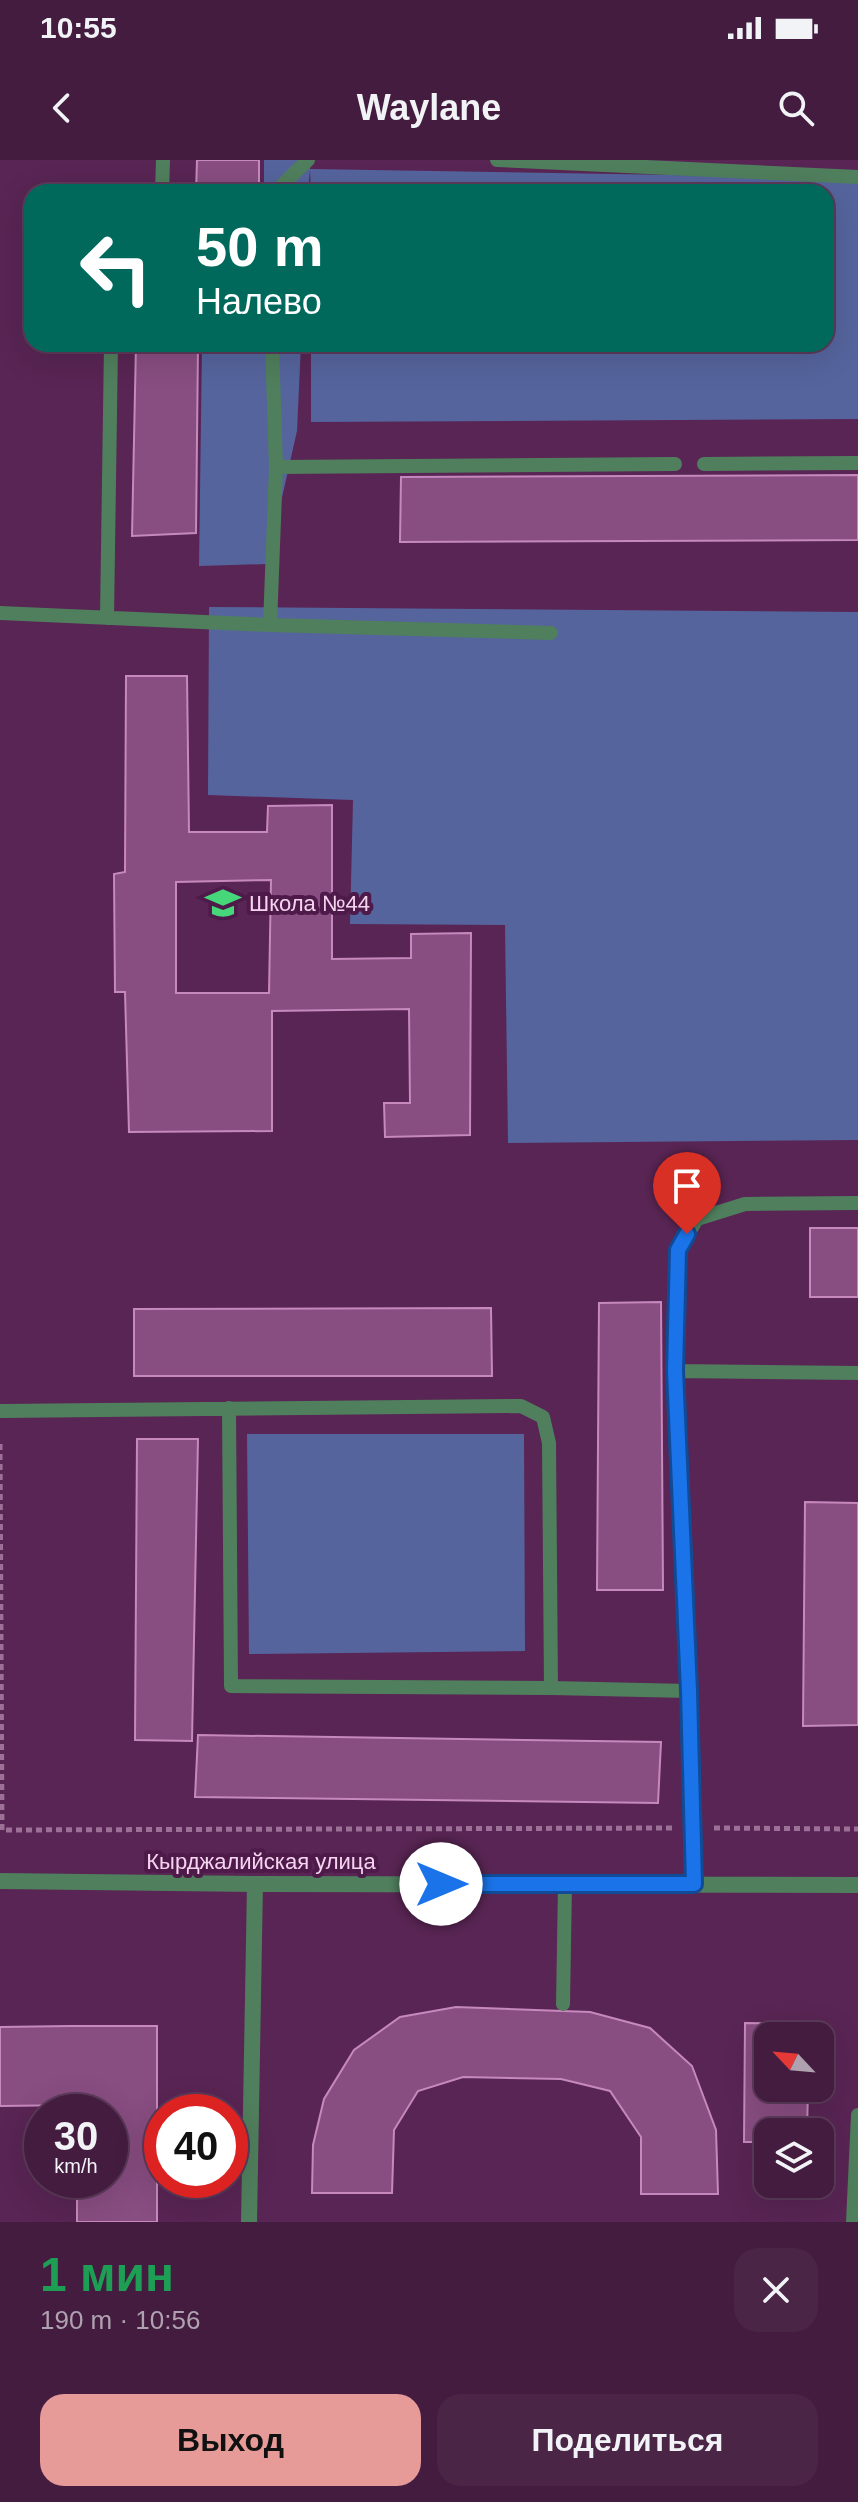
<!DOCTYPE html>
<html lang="ru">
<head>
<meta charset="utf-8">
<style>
	:root { --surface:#431c3f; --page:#4a2546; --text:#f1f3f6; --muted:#afa1b0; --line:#5b3a59; --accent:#e69b98 }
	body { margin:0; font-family:Helvetica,sans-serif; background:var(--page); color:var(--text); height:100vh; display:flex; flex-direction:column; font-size:30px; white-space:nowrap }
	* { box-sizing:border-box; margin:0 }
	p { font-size:26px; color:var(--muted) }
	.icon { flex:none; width:44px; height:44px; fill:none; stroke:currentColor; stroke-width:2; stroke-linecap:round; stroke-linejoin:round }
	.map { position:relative; height:2062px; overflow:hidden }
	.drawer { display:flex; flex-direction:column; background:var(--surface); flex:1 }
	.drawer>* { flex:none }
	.top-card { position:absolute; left:24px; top:24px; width:810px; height:168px; border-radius:24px; box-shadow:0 8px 32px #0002,0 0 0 2px var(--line); background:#00695c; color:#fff; overflow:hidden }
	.needle { width:52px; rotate:296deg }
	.tools { position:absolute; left:754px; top:1862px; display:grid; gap:16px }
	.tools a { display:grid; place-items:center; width:80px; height:80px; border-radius:16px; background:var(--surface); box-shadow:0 8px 32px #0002,0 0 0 2px var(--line); font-size:40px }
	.speed { position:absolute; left:24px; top:1934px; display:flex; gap:16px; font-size:40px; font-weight:700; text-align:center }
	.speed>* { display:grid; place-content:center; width:104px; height:104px; border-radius:50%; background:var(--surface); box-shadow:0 8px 32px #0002,0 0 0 2px var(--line); line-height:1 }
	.speed small { font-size:20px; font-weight:400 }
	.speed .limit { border:12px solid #d22; background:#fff; color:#111 }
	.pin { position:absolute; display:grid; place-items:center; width:68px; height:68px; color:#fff; margin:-82px -34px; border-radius:50% 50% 50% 0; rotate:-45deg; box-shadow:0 0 8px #0007 }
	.pin .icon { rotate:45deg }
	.me { position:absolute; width:88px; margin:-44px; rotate:90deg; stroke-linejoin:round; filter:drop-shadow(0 0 6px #0008) }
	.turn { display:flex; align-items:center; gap:28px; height:168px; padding:0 40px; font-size:36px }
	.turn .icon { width:104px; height:104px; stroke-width:2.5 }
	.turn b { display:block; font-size:56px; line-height:68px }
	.round { display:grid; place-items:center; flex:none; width:84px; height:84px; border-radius:24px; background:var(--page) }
	.summary { display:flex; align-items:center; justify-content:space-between; height:136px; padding:0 40px }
	h1 { font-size:48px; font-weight:800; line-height:60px; color:#1e9e55 }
	.action { display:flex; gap:16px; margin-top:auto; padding:16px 40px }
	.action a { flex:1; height:92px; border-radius:24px; background:var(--accent); color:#111; font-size:32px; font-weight:800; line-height:92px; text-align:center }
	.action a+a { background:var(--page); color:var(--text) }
	.status { display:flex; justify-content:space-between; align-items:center; height:56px; padding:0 40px; background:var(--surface); direction:ltr }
	.status svg { height:22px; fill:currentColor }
	header { display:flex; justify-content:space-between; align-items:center; height:104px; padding:0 40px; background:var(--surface); font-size:36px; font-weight:800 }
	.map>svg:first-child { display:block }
	.green { fill:#55649d }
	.building { fill:#884d81; stroke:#c689bd; stroke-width:2; fill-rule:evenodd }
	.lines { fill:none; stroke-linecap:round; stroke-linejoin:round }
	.path { stroke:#9c7097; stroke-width:5; stroke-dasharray:6 4; stroke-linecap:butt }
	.service { stroke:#507f5d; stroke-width:14 }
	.minor { stroke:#507f5d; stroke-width:16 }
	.tertiary { stroke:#507f5d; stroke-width:16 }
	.route-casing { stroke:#114b97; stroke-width:20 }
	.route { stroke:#1a73e8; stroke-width:14 }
	.labels { text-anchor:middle; stroke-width:8; stroke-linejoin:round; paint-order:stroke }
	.poi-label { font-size:22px; fill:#f5d4f0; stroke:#4e1a49; text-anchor:start }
	.street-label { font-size:22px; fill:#f5d4f0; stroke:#4e1a49 }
</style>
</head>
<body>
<div class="status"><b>10:55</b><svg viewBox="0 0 49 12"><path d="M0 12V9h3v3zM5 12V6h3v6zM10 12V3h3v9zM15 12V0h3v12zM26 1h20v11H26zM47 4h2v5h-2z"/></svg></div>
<header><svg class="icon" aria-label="back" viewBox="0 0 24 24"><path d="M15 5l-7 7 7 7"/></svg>Waylane<svg class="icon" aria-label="search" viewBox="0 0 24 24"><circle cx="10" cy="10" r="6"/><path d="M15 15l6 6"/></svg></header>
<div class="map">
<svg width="858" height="2062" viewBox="0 0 858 2062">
	<rect width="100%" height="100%" fill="#592554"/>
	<!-- green -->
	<path class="green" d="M264,0H310V9L858,18V259L311,262V184H826V32H311L310,10L308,32H264Z
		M202,184H301L297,271L267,404L199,406Z
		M209,447L858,452V980L508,983L505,765L350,764L353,640L208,635Z
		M247,1274H524L525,1491L249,1494Z"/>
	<!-- building -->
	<path class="building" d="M197,0H259V32H196Z
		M136,184H198L196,373L132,376Z
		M858,315V380L400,382L401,317Z
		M126,516H187L189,672H267L268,646L332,645V799L411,798V774L471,773L470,975L385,977L384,943H410L409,849L272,851V971L129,972L125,832H115L114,714L125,712ZM271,720L269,833H176V722Z
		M810,1068H858V1137H810Z
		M661,1142L663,1430H597L599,1143Z
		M491,1148L492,1216H134V1149Z
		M137,1279H198L192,1581L135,1580Z
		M805,1342L858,1343V1565L803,1566Z
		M198,1575L661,1582L658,1643L195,1637Z
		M456,1847L590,1852L650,1868L692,1906L716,1970L718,2034H641V1977L610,1931L561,1919L463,1917L418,1931L394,1970L392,2033H312L313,1985L324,1939L354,1890L400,1857Z
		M745,1863L808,1864V1876H768V1928H808L807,1972H768V1982H744Z
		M70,1866H157V2062H77V2020H110V1952H77V1945L0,1946V1867Z"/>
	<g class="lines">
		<!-- path -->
		<path class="path" d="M0,1284L2,1670L672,1668
			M714,1668L858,1669"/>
		<!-- service -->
		<path class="service" d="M497,0L858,17
			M162,32L163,0
			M275,32L308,0
			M272,184L276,307
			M704,304L858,303
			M0,453L270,465L276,307L675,304
			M107,458L111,184
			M270,465L551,473
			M675,1211L858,1213
			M229,1248L231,1526L551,1528
			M0,1251L521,1246L543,1257L549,1283L551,1528L689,1531
			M694,1724L689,1531L675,1211L678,1090L697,1059L745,1044L858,1043
			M563,1844L565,1724
			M853,2062L858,1955"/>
		<!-- minor -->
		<path class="minor" d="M249,2062L255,1724"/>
		<!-- tertiary -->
		<path class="tertiary" d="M0,1721L255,1724L858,1725"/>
	</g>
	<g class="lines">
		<!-- route casing -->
		<g class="route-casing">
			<path id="route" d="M441,1724H694L689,1531L675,1211L678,1090L687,1074"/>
		</g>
		<!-- route -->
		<use href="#route" class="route"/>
	</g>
	<!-- icons -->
	<defs>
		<g id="school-bare" transform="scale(2.76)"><path d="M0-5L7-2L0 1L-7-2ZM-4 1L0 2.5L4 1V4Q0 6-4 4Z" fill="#45d77a" stroke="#4e1a49" stroke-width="2.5" paint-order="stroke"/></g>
	</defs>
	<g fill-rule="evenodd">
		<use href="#school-bare" x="223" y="743"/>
	</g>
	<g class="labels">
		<!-- poi labels -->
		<g class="poi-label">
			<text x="249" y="751">Школа №44</text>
		</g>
		<!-- street labels -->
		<g class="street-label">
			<text x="261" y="1709">Кырджалийская улица</text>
		</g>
	</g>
</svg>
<div class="tools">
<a><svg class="needle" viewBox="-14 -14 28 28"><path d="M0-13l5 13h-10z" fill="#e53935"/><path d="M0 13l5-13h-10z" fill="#afa1b0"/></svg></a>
<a><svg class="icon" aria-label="layers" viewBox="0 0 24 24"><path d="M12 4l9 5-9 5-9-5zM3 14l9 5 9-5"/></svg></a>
</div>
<div class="speed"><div>30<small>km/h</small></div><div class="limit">40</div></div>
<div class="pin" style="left:687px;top:1074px;background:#d93025"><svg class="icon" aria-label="arrive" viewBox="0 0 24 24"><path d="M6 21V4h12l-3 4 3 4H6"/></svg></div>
<svg class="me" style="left:441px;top:1724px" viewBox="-20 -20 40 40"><circle r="19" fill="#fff"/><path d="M0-13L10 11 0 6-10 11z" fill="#1a73e8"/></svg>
<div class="top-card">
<div class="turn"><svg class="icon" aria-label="left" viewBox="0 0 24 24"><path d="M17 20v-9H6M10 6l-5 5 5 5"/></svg><div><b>50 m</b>Налево</div></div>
</div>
</div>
<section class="drawer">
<div class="summary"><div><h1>1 мин</h1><p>190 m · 10:56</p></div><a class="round"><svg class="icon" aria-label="close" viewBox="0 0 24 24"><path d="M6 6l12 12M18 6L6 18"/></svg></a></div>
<div class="action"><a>Выход</a><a>Поделиться</a></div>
</section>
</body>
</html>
